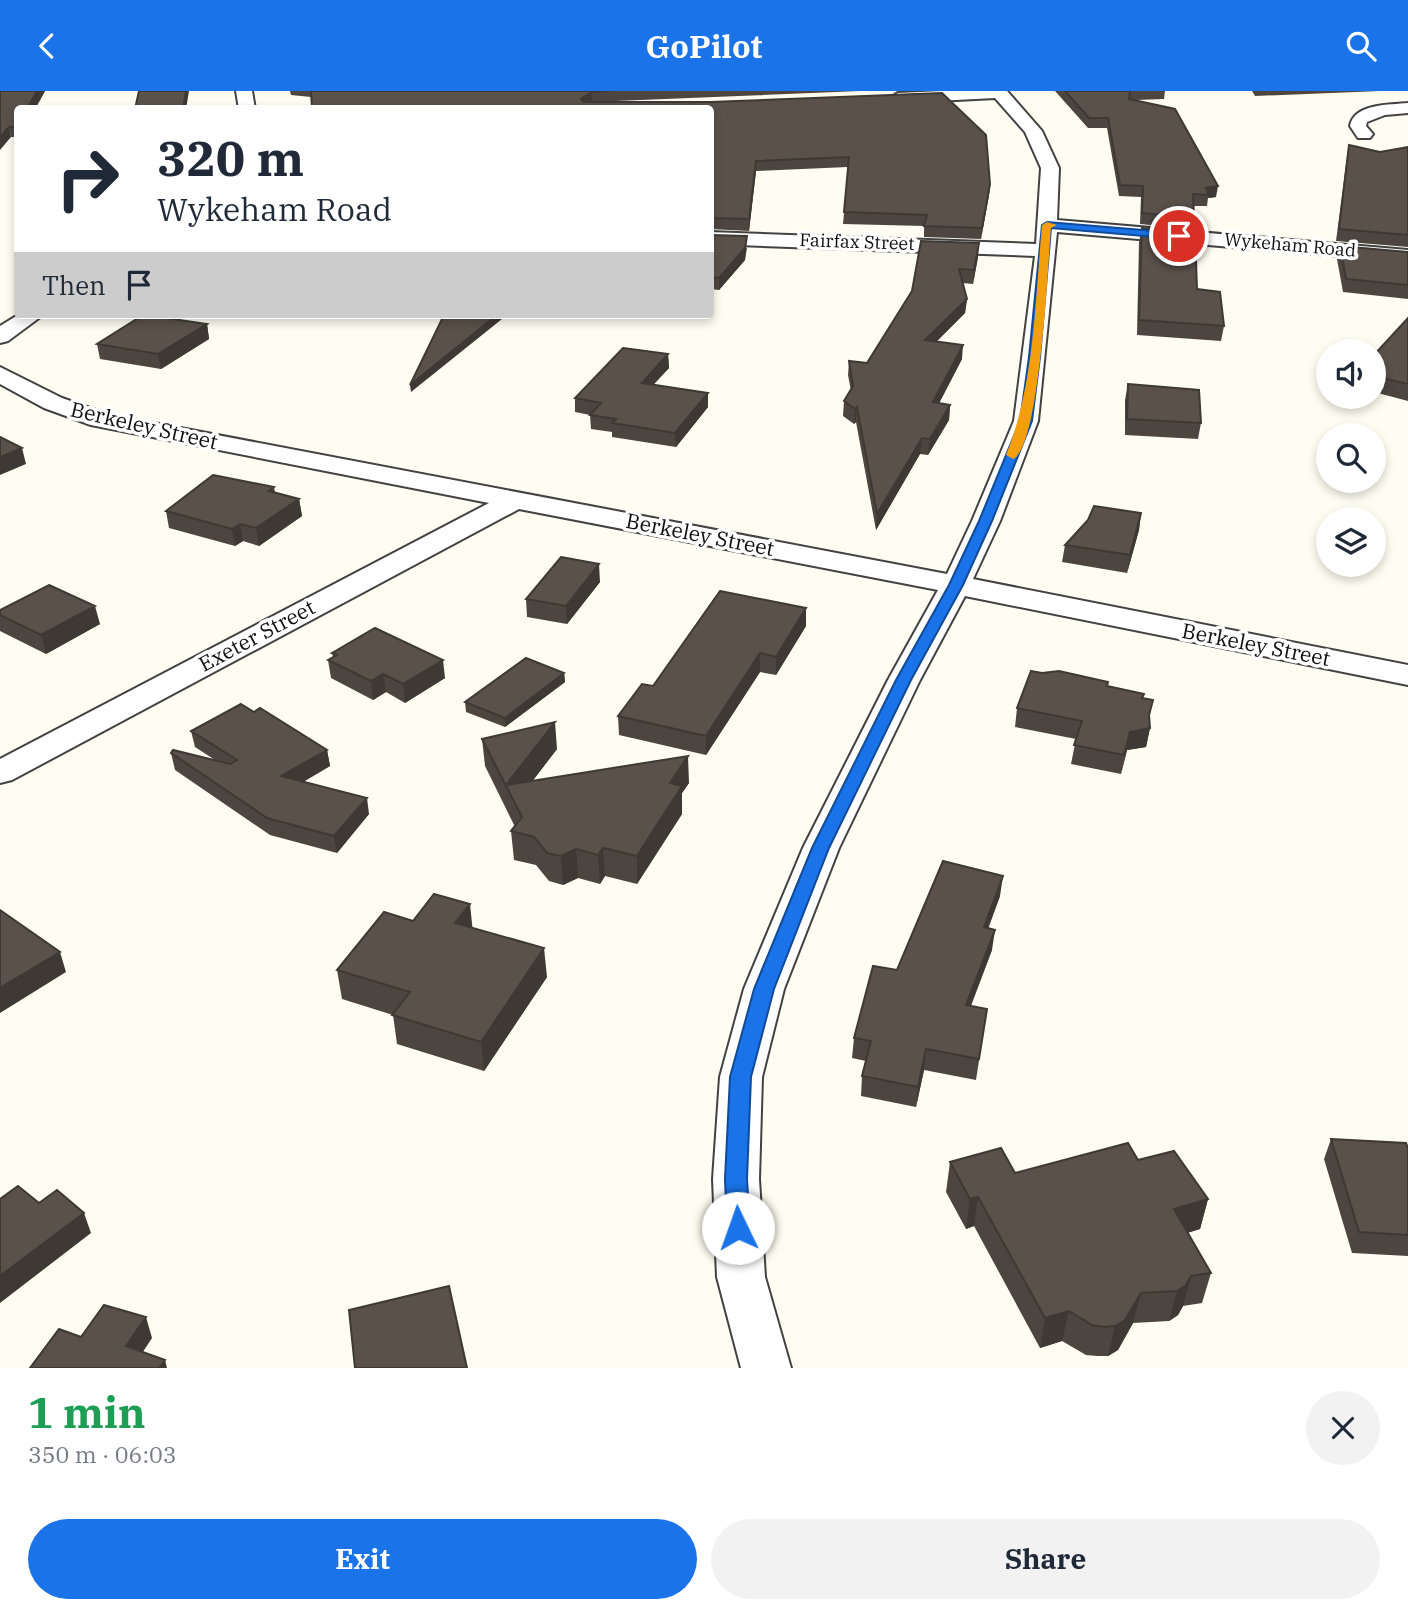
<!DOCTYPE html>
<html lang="en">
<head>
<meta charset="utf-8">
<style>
	:root { --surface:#fff; --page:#f2f2f3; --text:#1f2937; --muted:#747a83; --accent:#1a73e8 }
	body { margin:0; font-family:"IBM Plex Serif",serif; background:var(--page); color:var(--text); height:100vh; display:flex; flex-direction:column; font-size:26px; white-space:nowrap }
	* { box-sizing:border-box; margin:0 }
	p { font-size:23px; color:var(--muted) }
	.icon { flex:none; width:38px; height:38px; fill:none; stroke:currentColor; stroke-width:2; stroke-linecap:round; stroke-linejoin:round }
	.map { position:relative; height:1277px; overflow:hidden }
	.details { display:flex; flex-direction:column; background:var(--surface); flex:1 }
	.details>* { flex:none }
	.banner { position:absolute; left:14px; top:14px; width:700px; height:214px; border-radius:7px; box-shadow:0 4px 10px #0003; background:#fff; color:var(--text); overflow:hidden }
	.controls { position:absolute; left:1316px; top:248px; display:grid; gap:14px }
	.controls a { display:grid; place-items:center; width:70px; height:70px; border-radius:50%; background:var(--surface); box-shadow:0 4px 10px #0003; font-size:35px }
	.pin { position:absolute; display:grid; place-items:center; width:60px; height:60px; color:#fff; margin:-30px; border:4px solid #fff; border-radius:50%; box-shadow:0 2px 7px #0007 }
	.me { position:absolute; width:77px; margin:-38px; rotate:357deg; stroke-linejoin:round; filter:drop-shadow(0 0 5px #0008) }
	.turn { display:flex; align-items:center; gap:24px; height:147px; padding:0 28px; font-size:32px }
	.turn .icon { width:91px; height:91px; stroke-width:2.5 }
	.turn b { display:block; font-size:49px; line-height:60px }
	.then { display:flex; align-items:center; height:66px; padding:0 28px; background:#0003; gap:14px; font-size:26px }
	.round { display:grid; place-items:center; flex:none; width:74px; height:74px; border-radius:37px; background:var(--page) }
	.head { display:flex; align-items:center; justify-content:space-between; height:119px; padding:0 28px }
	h1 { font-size:42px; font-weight:700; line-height:52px; color:#1e9e55 }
	.action { display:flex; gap:14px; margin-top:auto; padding:14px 28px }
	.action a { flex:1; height:80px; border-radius:42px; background:var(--accent); color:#fff; font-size:28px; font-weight:700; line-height:80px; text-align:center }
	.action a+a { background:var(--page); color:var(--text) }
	header { display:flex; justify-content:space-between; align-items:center; height:91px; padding:0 28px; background:var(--accent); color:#fff; font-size:32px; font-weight:700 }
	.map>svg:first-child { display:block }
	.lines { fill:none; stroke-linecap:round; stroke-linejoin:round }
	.minor-casing { stroke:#424242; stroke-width:4 }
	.minor { fill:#fff; fill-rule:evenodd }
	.wall { fill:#4d4640 }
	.shaded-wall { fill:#3e3934 }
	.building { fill:#59514a; stroke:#3e3934; stroke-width:2 }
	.route { fill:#1a73e8; stroke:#114b97; stroke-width:2 }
	.slow { fill:#f59e0b }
	.labels { text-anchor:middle; stroke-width:7; stroke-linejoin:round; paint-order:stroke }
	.far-street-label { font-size:18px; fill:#0f0f0f; stroke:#fff }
	.street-label { font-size:21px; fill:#0f0f0f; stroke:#fff }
</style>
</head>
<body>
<header><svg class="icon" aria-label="back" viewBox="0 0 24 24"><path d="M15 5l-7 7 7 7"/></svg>GoPilot<svg class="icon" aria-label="search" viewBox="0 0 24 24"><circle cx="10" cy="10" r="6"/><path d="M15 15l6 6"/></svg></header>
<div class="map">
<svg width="1408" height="1277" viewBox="0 0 1408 1277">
	<rect width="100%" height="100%" fill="#fffdf1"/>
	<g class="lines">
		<!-- minor casing -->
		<g class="minor-casing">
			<path id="minor" d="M236,0H252L255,18H239Z
				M942,0H1007L1042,40L1059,77L1057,129L1408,159V171L1057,141L1038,330L1000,430L973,488L1408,574V594L965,505L920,589L839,757L784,898L762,986L759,1088L765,1186L791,1277H741L717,1186L713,1088L720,986L744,898L803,757L888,589L938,499L519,418L12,689L0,692V668L489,412L91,334L44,317L0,293V276L62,307L107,323L947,483L972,430L1014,330L1035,165L710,153V141L1036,153L1041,77L1025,41L995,7L898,12L890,7L898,2Z
				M1408,12V22L1385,24L1367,31L1366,35L1373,43L1370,47H1358L1350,35C1354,12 1390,14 1408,12Z
				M18,224H43L8,250L0,252V235Z"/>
		</g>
		<!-- minor -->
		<use href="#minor" class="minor"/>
	</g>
	<!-- wall -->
	<path class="wall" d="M0,0H45L35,18H18V46H11Z
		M290,0H860L591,11H710L942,2L986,44L990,93L989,104L981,148L924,146V135L843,133L848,76L756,80L749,140L710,138V18H312L311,6L291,4Z
		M1055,0H1165L1164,8L1136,9L1216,106L1208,107L1207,115H1193L1194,127L1192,138L1140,133L1141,106L1119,105L1107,37H1088Z
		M1252,0H1380L1255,5Z
		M1349,54L1380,61L1408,56V156L1336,150L1347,66Z
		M1142,137L1197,198L1224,235L1221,250L1137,244L1139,151Z
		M710,144L747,157L745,169L719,199L710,198Z
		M1340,155L1408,161V208L1343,201L1337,168Z
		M978,166L973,193L962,192L967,208L965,222L937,250L962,268L939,312L950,314L949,329L928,364L920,363L876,439L856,331L854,333L843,325L844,310L851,300L848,284L849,270L867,272L912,200Z
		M1408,227V310L1374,301V264Z
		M207,233L209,248L161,278L100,268L97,253Z
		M668,263L669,277L653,294L708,316L676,356L612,346V341L591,338L590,324L575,321V307Z
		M1128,293L1201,332L1198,348L1125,344V309Z
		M274,396L275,401L299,408L302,425L259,455L243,450L235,455L169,437L166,420Z
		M1141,422L1139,439L1127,482L1062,471L1065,454Z
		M600,491L567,533L527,526L526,508Z
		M0,519L100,533L46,563L0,540Z
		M806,535L776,584L760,581L706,664L619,644L618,625L653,595Z
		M332,562L445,587L405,612L386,601L373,609L331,587L328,569L333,566Z
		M564,582L565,591L505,636L466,621L465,611Z
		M1042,582L1108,591V596L1143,607L1149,628L1150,637L1146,656L1127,659L1121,683L1071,673L1076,648L1015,636L1017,617Z
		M254,621L327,659L330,675L303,691L369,723L337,762L270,744L175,679L171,662L215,669L195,656L191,640Z
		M482,648L557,658L533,689L689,692L682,702V723L637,793L605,785L600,793L578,787L563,794L549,790L536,774L514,769L511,740L515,736L485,675Z
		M1000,805L988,838L992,859L971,915L987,918L976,989L924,979L916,1016L861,1005L862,985L866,970L852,967L854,947L897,879Z
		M413,830L472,837L547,886L484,980L397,953L393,924L342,908L337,879Z
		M1331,1048L1408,1057V1165L1352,1162L1324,1068Z
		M1138,1069L1208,1108L1200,1138L1187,1142L1211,1182L1202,1212L1183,1215L1178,1224L1169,1230L1133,1232L1118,1259L1108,1265H1097L1086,1264L1062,1250L1040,1257L974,1135L966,1138L946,1101L950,1071L1015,1082Z"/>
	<!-- shaded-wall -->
	<path class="shaded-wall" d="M37,0H45L35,18H27Z
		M186,0H189L186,18H183Z
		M592,1V10L581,18V8Z
		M9,36L11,46L0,59V46Z
		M756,70V80L749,140V128Z
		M990,93L989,104L981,148L982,137Z
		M1218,95L1216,106L1208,107L1209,104L1206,97Z
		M747,145L745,169L719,199V187Z
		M979,152L978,166L973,193L974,179Z
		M967,208L965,222L924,263L925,249Z
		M497,224H507L411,301L410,294Z
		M207,233L209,248L161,278L158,263Z
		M963,254L962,268L932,326L933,311Z
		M668,263L669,277L642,306V292Z
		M708,302V316L676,356L675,342Z
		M950,314L949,329L928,364L930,348Z
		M857,316L856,331L854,333L855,318Z
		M922,347L920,363L876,439L877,423Z
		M22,357L26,373L0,384V366Z
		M299,408L302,425L259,455L256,437Z
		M1141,422L1139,439L1127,482L1130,464Z
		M240,433L243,450L235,455L232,438Z
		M599,473L600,491L567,533L566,515Z
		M95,515L100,533L46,563L41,544Z
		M806,517V535L776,584V566Z
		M760,562V581L706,664V645Z
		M443,569L445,587L405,612L403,593Z
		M564,582L565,591L505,636V627Z
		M383,583L386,601L373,609L371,590Z
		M1153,609L1149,628L1150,637L1146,656L1127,659L1121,683L1130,641L1149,624Z
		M555,631L557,658L515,713L506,694Z
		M327,659L330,675L284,702L281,685Z
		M688,665L689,692L682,702V723L637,793V765L670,692Z
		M367,707L369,723L337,762L334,745Z
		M603,757L605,785L600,793L598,764Z
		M576,758L578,787L563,794L561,765Z
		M1003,785L1000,805L981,856L984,836Z
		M470,813L473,842L455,832Z
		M995,839L992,859L963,934L966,914Z
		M544,857L547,886L484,980L481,951Z
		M60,861L66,881L0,922V897Z
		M926,958L924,979L916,1016L918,996Z
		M978,1106L974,1135L966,1138L970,1108Z
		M1208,1108L1200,1138L1166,1148L1174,1118Z
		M84,1122L91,1142L0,1212V1185Z
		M1191,1185L1183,1215L1178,1224L1169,1230L1177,1200Z
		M1141,1202L1133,1232L1118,1259L1108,1265L1115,1235Z
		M1069,1220L1062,1250L1040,1257L1045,1227Z
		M146,1226L152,1247L133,1276L126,1255Z
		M165,1269L167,1277H159Z"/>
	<!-- building -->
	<path class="building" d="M0,0H37L27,18H18V33L16,36H9L0,46Z
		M139,0H186L183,18H135Z
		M311,0H609L592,1L581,8L584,11H710L942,2L986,44L990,93L982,137L924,135L927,124L844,121L849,66L756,70L749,128L710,127V18H312Z
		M1065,0H1130L1129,8L1175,18L1218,95L1206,97L1209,104L1193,103L1194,127L1142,122L1143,95L1120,94L1108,27H1089Z
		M1349,54L1380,61L1408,56V144L1339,138Z
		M1142,137L1195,142L1197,198L1220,201L1224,235L1139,229Z
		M710,144L747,145L745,157L719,187L710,186Z
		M921,150L979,152L974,179L959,178L967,208L925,249L963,254L933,311L950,314L930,348L922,347L877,423L857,316L855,318L844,310L853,295L849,270L867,272L912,200Z
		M1340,155L1408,161V194L1346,188Z
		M143,224H146L207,233L158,263L97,253Z
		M444,224H497L410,294Z
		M1408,227V293L1374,285V264Z
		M623,257L668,263L642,292L708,302L675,342L612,332L616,328L590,324L601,312L575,307Z
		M1128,293L1199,299L1201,332L1127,328Z
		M0,346L22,357L0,366Z
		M213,384L274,396L269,400L299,408L256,437L240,433L232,438L166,420Z
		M1094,415L1141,422L1130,464L1065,454L1088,429Z
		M561,466L599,473L566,515L526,508Z
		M49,494L95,515L41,544L0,524V519Z
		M720,500L806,517L776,566L760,562L706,645L618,625L642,593L653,595Z
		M375,537L443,569L403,593L383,583L371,590L328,569L337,564L332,562Z
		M526,567L564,582L505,627L465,611Z
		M1031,580L1042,582L1059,580L1108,591L1107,595L1144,603L1142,607L1153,609L1149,624L1150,637L1130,641L1124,664L1074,654L1082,630L1017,617Z
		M241,613L254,621L260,617L327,659L281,685L367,707L334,745L267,727L171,662L173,659L230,673L237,669L191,640Z
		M555,631L506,694L688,665L670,692L682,695L637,765L603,757L598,764L576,758L561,765L547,762L534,746L511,740L522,726L482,648Z
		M943,770L1003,785L984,836L995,839L966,914L987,918L979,968L926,958L918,996L862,985L871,950L854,947L873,875L897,879Z
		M434,803L470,813L455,832L544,857L481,951L392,924L410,901L337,879L384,821L413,830Z
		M0,819L60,861L0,897Z
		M1331,1048L1406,1052L1408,1057V1144L1359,1141Z
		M1128,1052L1138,1069L1174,1060L1208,1108L1174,1118L1211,1182L1191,1185L1186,1194L1177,1200L1141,1202L1125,1229L1115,1235L1104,1236L1092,1234L1069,1220L1045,1227L978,1106L970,1108L950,1071L1001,1057L1015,1082Z
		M18,1095L39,1112L57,1099L84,1122L0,1185V1108Z
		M449,1195L467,1277H355L349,1219Z
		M104,1214L146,1226L126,1255L165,1269L159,1277H30L59,1238L81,1246Z"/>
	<!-- route -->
	<path class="route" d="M1047,131L1179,142L1184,145L1179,148L1051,137L1040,266L1032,330L992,430L963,494L911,589L829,757L774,898L751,986L747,1088L750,1137L746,1143L738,1146L731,1143L727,1137L725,1088L730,986L754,898L812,757L896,589L949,494L979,430L1020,330L1029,266L1042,134Z"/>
	<!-- slow -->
	<path class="slow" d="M1047,131L1057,134L1051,137C1048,171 1040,358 1013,368L1006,364C1035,292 1035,210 1042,134Z"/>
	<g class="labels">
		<!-- far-street labels -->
		<g class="far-street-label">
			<text transform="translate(857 151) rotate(2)" y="6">Fairfax Street</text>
			<text transform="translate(1290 154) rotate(5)" y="6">Wykeham Road</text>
		</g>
		<!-- street labels -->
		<g class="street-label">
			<text transform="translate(144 335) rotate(13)" y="7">Berkeley Street</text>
			<text transform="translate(700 444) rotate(11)" y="7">Berkeley Street</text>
			<text transform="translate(257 545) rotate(-28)" y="7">Exeter Street</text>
			<text transform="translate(1256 554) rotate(11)" y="7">Berkeley Street</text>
		</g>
	</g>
</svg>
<div class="controls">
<a><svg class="icon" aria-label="sound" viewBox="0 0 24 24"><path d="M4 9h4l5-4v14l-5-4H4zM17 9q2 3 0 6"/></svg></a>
<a><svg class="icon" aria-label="search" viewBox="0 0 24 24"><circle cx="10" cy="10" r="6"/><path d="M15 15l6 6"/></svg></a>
<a><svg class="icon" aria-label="layers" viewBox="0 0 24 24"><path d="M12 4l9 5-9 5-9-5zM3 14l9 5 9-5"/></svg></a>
</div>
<div class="pin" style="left:1179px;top:145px;background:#d93025"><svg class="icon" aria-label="arrive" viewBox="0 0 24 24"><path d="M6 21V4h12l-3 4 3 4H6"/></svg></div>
<svg class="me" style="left:738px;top:1137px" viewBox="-20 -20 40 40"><circle r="19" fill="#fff"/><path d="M0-13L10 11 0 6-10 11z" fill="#1a73e8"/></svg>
<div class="banner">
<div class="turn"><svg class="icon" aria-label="right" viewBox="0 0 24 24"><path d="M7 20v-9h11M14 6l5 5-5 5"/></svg><div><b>320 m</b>Wykeham Road</div></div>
<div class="then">Then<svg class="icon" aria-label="arrive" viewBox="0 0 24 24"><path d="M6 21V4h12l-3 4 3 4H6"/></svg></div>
</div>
</div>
<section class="details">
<div class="head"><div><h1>1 min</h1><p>350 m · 06:03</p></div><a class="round"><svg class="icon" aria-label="close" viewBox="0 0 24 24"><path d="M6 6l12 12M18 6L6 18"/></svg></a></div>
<div class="action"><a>Exit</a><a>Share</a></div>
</section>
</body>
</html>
